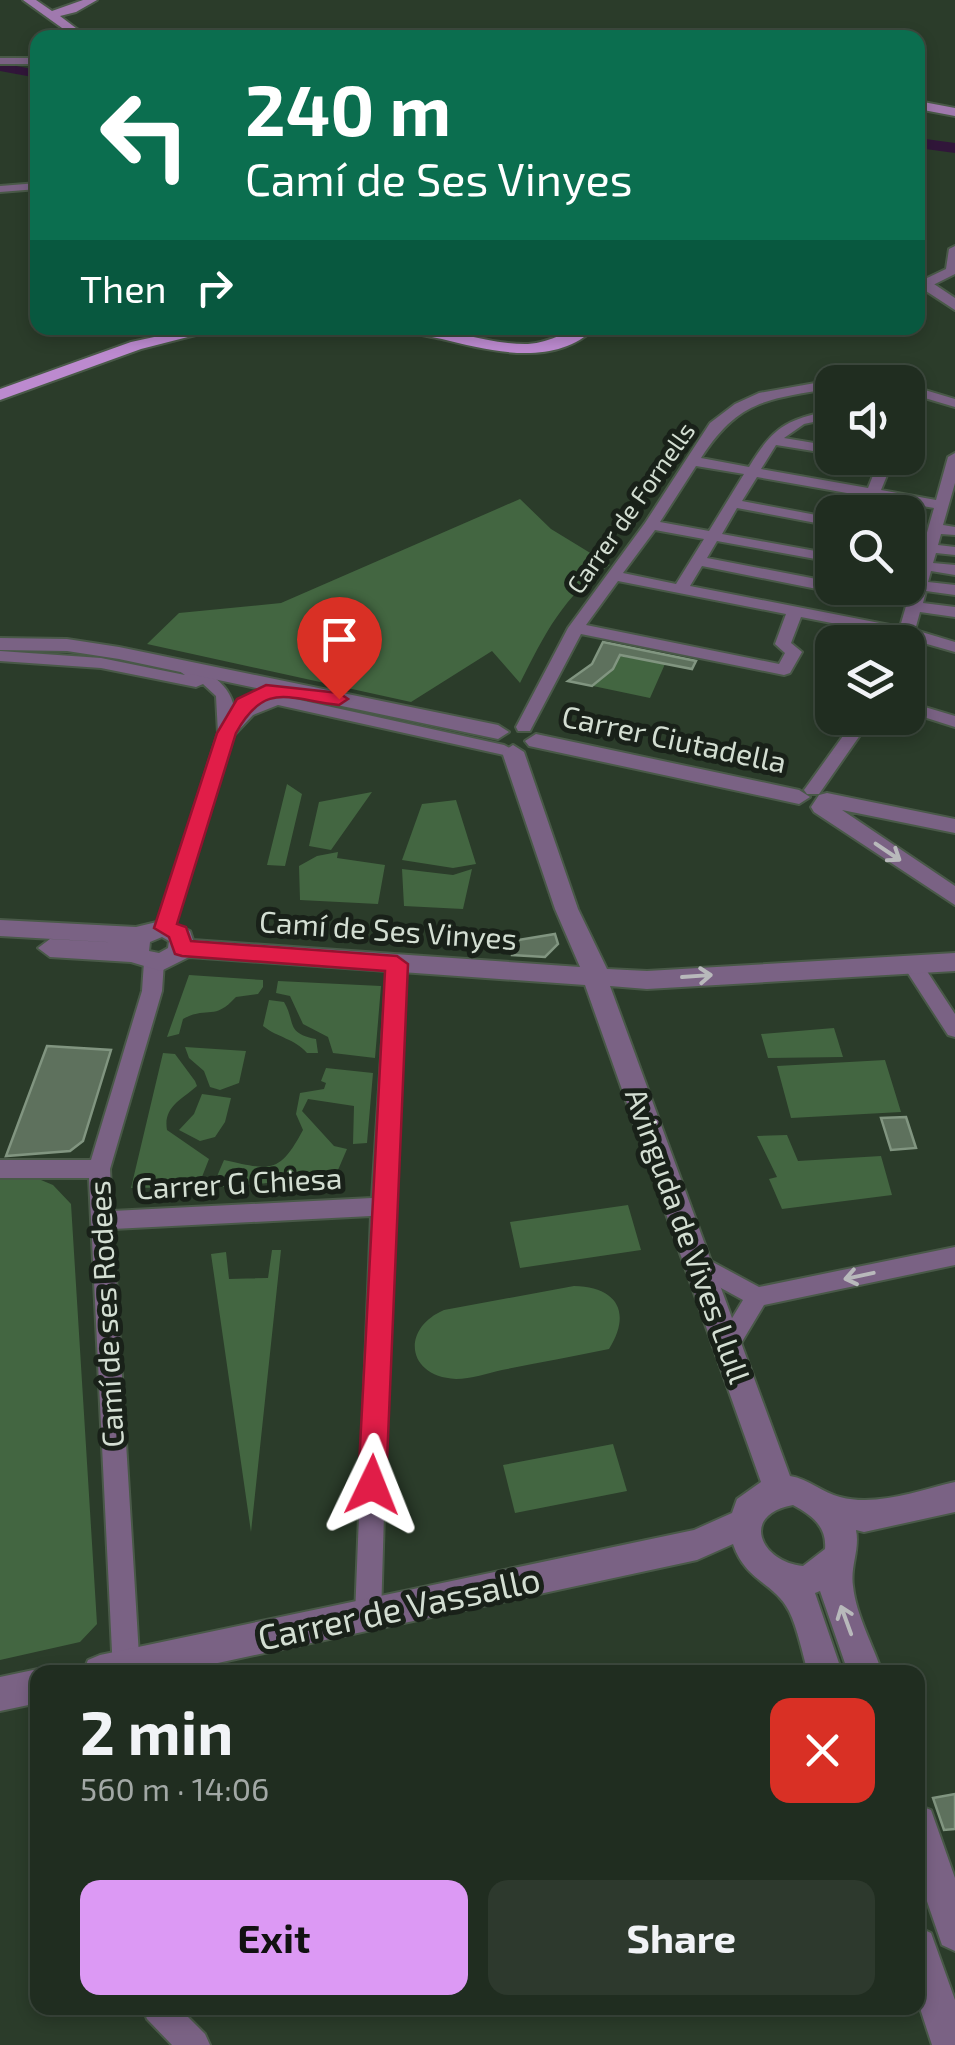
<!DOCTYPE html>
<html lang="en">
<head>
<meta charset="utf-8">
<style>
	:root { --surface:#202d20; --page:#2d392d; --text:#f1f3f6; --muted:#a2a8a5; --line:#3d493e; --accent:#dc99f4 }
	body { margin:0; font-family:"Exo 2",sans-serif; background:var(--page); color:var(--text); height:100vh; display:flex; flex-direction:column; font-size:38px; white-space:nowrap }
	* { box-sizing:border-box; margin:0 }
	p { font-size:32px; color:var(--muted) }
	.icon { flex:none; width:55px; height:55px; fill:none; stroke:currentColor; stroke-width:2; stroke-linecap:round; stroke-linejoin:round }
	.map { position:relative; flex:1; overflow:hidden }
	.panel { position:absolute; left:30px; top:1665px; width:895px; height:350px; display:flex; flex-direction:column; background:var(--surface); border-radius:20px; box-shadow:0 5px 15px #0003,0 0 0 2px var(--line) }
	.panel>* { flex:none }
	.hud { position:absolute; left:30px; top:30px; width:895px; height:305px; border-radius:20px; box-shadow:0 5px 15px #0003,0 0 0 2px var(--line); background:#0b6e4f; color:#fff; overflow:hidden }
	.tools { position:absolute; left:815px; top:365px; display:grid; gap:20px }
	.tools a { display:grid; place-items:center; width:110px; height:110px; border-radius:20px; background:var(--surface); box-shadow:0 5px 15px #0003,0 0 0 2px var(--line); font-size:50px }
	.pin { position:absolute; display:grid; place-items:center; width:85px; height:85px; color:#fff; margin:-102px -42px; border-radius:50% 50% 50% 0; rotate:-45deg; box-shadow:0 0 10px #0007 }
	.pin .icon { rotate:45deg }
	.me { position:absolute; width:110px; margin:-55px; rotate:2deg; stroke-linejoin:round; filter:drop-shadow(0 0 8px #0008) }
	.turn { display:flex; align-items:center; gap:35px; height:210px; padding:0 50px; font-size:45px }
	.turn .icon { width:130px; height:130px; stroke-width:2.5 }
	.turn b { display:block; font-size:70px; line-height:85px }
	.then { display:flex; align-items:center; height:95px; padding:0 50px; background:#0003; gap:20px; font-size:38px }
	.round { display:grid; place-items:center; flex:none; width:105px; height:105px; border-radius:20px; background:var(--page) }
	.summary { display:flex; align-items:center; justify-content:space-between; height:170px; padding:0 50px }
	h1 { font-size:60px; font-weight:700; line-height:75px }
	.action { display:flex; gap:20px; margin-top:auto; padding:20px 50px }
	.action a { flex:1; height:115px; border-radius:20px; background:var(--accent); color:#111; font-size:40px; font-weight:700; line-height:115px; text-align:center }
	.action a+a { background:var(--page); color:var(--text) }
	.map>svg:first-child { display:block }
	.green { fill:#436641 }
	.lines { fill:none; stroke-linecap:round; stroke-linejoin:round }
	.river { fill:#31163a; fill-rule:evenodd }
	.building { fill:#5e715d; stroke:#819580; stroke-width:2.5 }
	.minor-casing { stroke:#495948; stroke-width:4 }
	.tertiary-casing { stroke:#495948; stroke-width:4 }
	.secondary-casing { stroke:#495948; stroke-width:4 }
	.primary-casing { stroke:#495948; stroke-width:4 }
	.minor { fill:#7a6284; fill-rule:evenodd }
	.tertiary { fill:#7a6284; fill-rule:evenodd }
	.secondary { fill:#a079ae; fill-rule:evenodd }
	.primary { fill:#bc8acf; fill-rule:evenodd }
	.oneway { stroke:#b8b9bb }
	.route { fill:#e11d48; stroke:#92132f; stroke-width:2.5 }
	.labels { text-anchor:middle; stroke-width:10; stroke-linejoin:round; paint-order:stroke }
	.far-street-label { font-size:25px; fill:#d3ded2; stroke:#192119 }
	.street-label { font-size:30px; fill:#d3ded2; stroke:#192119 }
	.near-street-label { font-size:35px; fill:#d3ded2; stroke:#192119 }
</style>
</head>
<body>
<div class="map">
<svg width="955" height="2045" viewBox="0 0 955 2045">
	<rect width="100%" height="100%" fill="#2b3c2a"/>
	<!-- green -->
	<path class="green" d="M520,499L551,529L610,565C563,595 545,634 520,683L492,651L411,702L147,644L179,613L281,603Z
		M620,656L665,664L650,698L593,686L611,672Z
		M287,784L302,794L285,866L267,865Z
		M372,792L331,850L309,846L319,802Z
		M456,800L476,864L453,868L402,860L422,804Z
		M338,852L337,858L385,865L378,904L300,900L299,866L317,856Z
		M402,869L453,875L472,869L463,909L404,906Z
		M189,975L263,980V987L258,994L236,997C213,1022 209,1005 183,1019L179,1034L167,1037Z
		M278,981L381,986L375,1058L333,1053L328,1037L303,1024L290,996L276,993Z
		M269,1000L284,1002C296,1022 285,1033 316,1039L318,1053H307C294,1038 278,1038 263,1026Z
		M834,1028L843,1057L768,1058L761,1034Z
		M185,1047L246,1051L239,1083L220,1090L210,1087L204,1071L189,1058Z
		M163,1053L175,1054L195,1081L197,1086C181,1100 163,1107 167,1130L209,1159L198,1187L131,1188Z
		M885,1060L901,1112L791,1118L777,1066Z
		M326,1068L373,1073L367,1143L353,1144L354,1106L308,1099L302,1111L334,1146L347,1149L335,1177L212,1188L224,1160C270,1170 279,1175 303,1130L296,1114L300,1093L324,1089L326,1083L321,1081Z
		M202,1094L231,1098L225,1122L215,1137L200,1141L179,1130L194,1114Z
		M787,1135L798,1161L881,1156L892,1195L782,1209L769,1179L777,1177L757,1136Z
		M29,1175L53,1185L71,1204L97,1624L80,1642L0,1660V1177Z
		M628,1205L641,1250L520,1268L510,1222Z
		M272,1250H281L251,1532L211,1254L226,1252L229,1279L268,1278Z
		M574,1286C617,1287 632,1312 609,1349C574,1356 538,1363 502,1370C488,1373 471,1379 456,1379C407,1377 400,1329 444,1310Z
		M613,1444L627,1491L515,1513L503,1465Z"/>
	<g class="lines">
		<!-- river -->
		<path class="river" d="M0,63L38,70V78L0,71Z
			M918,138L955,143V153L918,148Z"/>
	</g>
	<!-- building -->
	<path class="building" d="M603,642L696,661L692,669L620,655L613,669L592,686L568,681L592,664Z
		M555,934L558,944L545,957L512,955V941Z
		M47,1046L111,1050L83,1141L70,1151L6,1156Z
		M906,1117L916,1148L891,1150L881,1118Z
		M955,1794V1829L944,1830L933,1798Z"/>
	<g class="lines">
		<!-- minor casing -->
		<g class="minor-casing">
			<path id="minor" d="M0,58H38V64H0Z
				M38,183V189L0,192V186Z
				M955,246V274L933,285H925V279L946,269L949,249Z
				M832,380L837,382H832V388C767,400 739,399 701,458L749,467C774,426 786,420 832,410V418L804,424L784,438L832,446V454L776,445L761,469L868,488L880,458H894L881,490L936,500L948,457L955,453V483L943,525L955,527V535L941,534L938,545L955,547V555L936,553L933,563L955,565V575L931,571L928,582L955,585V595L926,591L923,603L955,607V617L920,612L915,630L955,642V652L913,640L908,646V642H896L898,636L801,617L791,643L802,652L790,673L784,675L581,634L532,727L530,731H518L516,727L568,628L645,523L710,423L735,404L759,393ZM696,466L744,474L709,531L660,522ZM757,477L864,496L858,512H872L878,498L934,508L900,627L690,586L702,566L832,592L839,588H832V582L707,558L717,541L832,562V554L722,534L737,508L832,526V518L742,501ZM655,530L704,539L676,584L623,573ZM618,581L786,614L775,644L785,653L779,664L586,625Z
				M908,385L955,399V407L908,393Z
				M0,651L101,658L185,675L171,665L179,660C205,669 233,683 235,714L241,707L277,695L504,745L513,750L504,755L278,705L253,715L234,735L174,928L165,935L156,928L218,733L216,696L203,684L196,687L101,668L0,661Z
				M908,702L955,716V727L908,712Z
				M856,718H872L819,794H807L804,790L807,786Z
				M154,955L164,962L162,991L110,1169L112,1211L372,1198L387,964L397,957L407,964L393,1206L381,1616L377,1625L368,1629L359,1625L355,1616L371,1216L113,1229L140,1672H113L89,1178H0V1160H91L142,991L144,962Z
				M912,957L919,959L955,1014V1037L948,1035L902,964Z
				M955,1247V1265L764,1305L734,1355L726,1358L718,1355L714,1348L743,1300L688,1270L685,1263L688,1256L696,1253L759,1287Z
				M143,2008H179L205,2034L210,2045H172L147,2019Z"/>
		</g>
		<!-- tertiary casing -->
		<g class="tertiary-casing">
			<path id="tertiary" d="M918,283L934,284L955,298V310L926,291H918Z
				M0,638L67,639L119,647L498,725L509,732L498,739L119,659L67,651L0,650Z
				M536,734L799,790L810,797L799,804L529,746L525,741Z
				M513,745L524,752L578,909L607,969L647,971L955,953V971L647,989L610,986L790,1476C809,1479 823,1493 840,1497C877,1507 919,1490 955,1482V1512L864,1532L856,1530C860,1550 850,1566 853,1586C856,1615 873,1645 882,1672H848L820,1591L815,1593L842,1672H808C802,1653 798,1629 789,1611C774,1582 746,1582 733,1544L697,1560L176,1672H83L88,1660L100,1655L694,1530L732,1513L737,1499L761,1482L585,985L189,957L161,971L131,962L50,957L38,948L50,939L124,943L0,936V920L136,927L165,920L190,931L193,940L580,967L555,909L502,752ZM162,937L169,941L168,948L159,953L149,951L150,942ZM793,1505C812,1515 827,1527 825,1549L803,1566C761,1562 739,1515 793,1505Z
				M827,793L955,819V833L842,810L955,886V905L814,812L811,807L819,795Z
				M38,1669L47,1672H38V1703L0,1711V1677Z
				M918,1805L931,1810L955,1878V1951L942,1945L918,1875Z
				M918,1927L931,1933L955,2000V2045H932L918,2002Z"/>
		</g>
		<!-- secondary casing -->
		<g class="secondary-casing">
			<path id="secondary" d="M23,0H36L52,11L83,0H97L76,12L60,16L89,38H76Z
				M918,101L955,108V116L918,109Z"/>
		</g>
		<!-- primary casing -->
		<g class="primary-casing">
			<path id="primary" d="M196,328H223L141,349L0,400V389L131,342Z
				M404,328C446,325 486,345 528,344C553,343 571,326 595,328C554,368 491,351 442,339C429,336 414,335 404,328Z"/>
		</g>
		<!-- minor -->
		<use href="#minor" class="minor"/>
		<!-- tertiary -->
		<use href="#tertiary" class="tertiary"/>
		<!-- secondary -->
		<use href="#secondary" class="secondary"/>
		<!-- primary -->
		<use href="#primary" class="primary"/>
	</g>
	<!-- one-way arrows -->
	<defs><path id="oneway-shaft" d="M-6 0H5M1.5-3L5.5 0L1.5 3" fill="none" stroke-width="1.6" stroke-linecap="round" stroke-linejoin="round" transform="scale(2.5)"/></defs>
	<g class="oneway">
		<use href="#oneway-shaft" transform="translate(888 852) rotate(34)"/>
		<use href="#oneway-shaft" transform="translate(697 976) rotate(-4)"/>
		<use href="#oneway-shaft" transform="translate(859 1276) rotate(168)"/>
		<use href="#oneway-shaft" transform="translate(846 1620) rotate(-110)"/>
	</g>
	<!-- route -->
	<path class="route" d="M266,685L339,693L348,699L339,705C287,699 265,681 236,733L177,924L186,927L191,941L397,956L408,964L386,1485L382,1494L372,1498L362,1494L358,1485L385,971L182,956L175,954L169,937L154,928L217,733L237,699Z"/>
	<g class="labels">
		<!-- far-street labels -->
		<g class="far-street-label">
			<text transform="translate(631 508) rotate(-55)" y="9">Carrer de Fornells</text>
		</g>
		<!-- street labels -->
		<g class="street-label">
			<text transform="translate(674 740) rotate(12)" y="10">Carrer Ciutadella</text>
			<text transform="translate(388 931) rotate(4)" y="10">Camí de Ses Vinyes</text>
			<text transform="translate(239 1184) rotate(-3)" y="10">Carrer G Chiesa</text>
			<text transform="translate(687 1236) rotate(70)" y="10">Avinguda de Vives Llull</text>
			<text transform="translate(107 1314) rotate(-93)" y="10">Camí de ses Rodees</text>
		</g>
		<!-- near-street labels -->
		<g class="near-street-label">
			<text transform="translate(399 1609) rotate(-12)" y="12">Carrer de Vassallo</text>
		</g>
	</g>
</svg>
<div class="tools">
<a><svg class="icon" aria-label="sound" viewBox="0 0 24 24"><path d="M4 9h4l5-4v14l-5-4H4zM17 9q2 3 0 6"/></svg></a>
<a><svg class="icon" aria-label="search" viewBox="0 0 24 24"><circle cx="10" cy="10" r="6"/><path d="M15 15l6 6"/></svg></a>
<a><svg class="icon" aria-label="layers" viewBox="0 0 24 24"><path d="M12 4l9 5-9 5-9-5zM3 14l9 5 9-5"/></svg></a>
</div>
<div class="pin" style="left:339px;top:699px;background:#d93025"><svg class="icon" aria-label="arrive" viewBox="0 0 24 24"><path d="M6 21V4h12l-3 4 3 4H6"/></svg></div>
<svg class="me" style="left:372px;top:1485px" viewBox="-20 -20 40 40"><path d="M0-17L14 15 0 8-14 15z" fill="#e11d48" stroke="#fff" stroke-width="4"/></svg>
<div class="hud">
<div class="turn"><svg class="icon" aria-label="left" viewBox="0 0 24 24"><path d="M17 20v-9H6M10 6l-5 5 5 5"/></svg><div><b>240 m</b>Camí de Ses Vinyes</div></div>
<div class="then">Then<svg class="icon" aria-label="right" viewBox="0 0 24 24"><path d="M7 20v-9h11M14 6l5 5-5 5"/></svg></div>
</div>
<section class="panel">
<div class="summary"><div><h1>2 min</h1><p>560 m · 14:06</p></div><a class="round" style="background:#d93025;color:#fff"><svg class="icon" aria-label="close" viewBox="0 0 24 24"><path d="M6 6l12 12M18 6L6 18"/></svg></a></div>
<div class="action"><a>Exit</a><a>Share</a></div>
</section>
</div>
</body>
</html>
